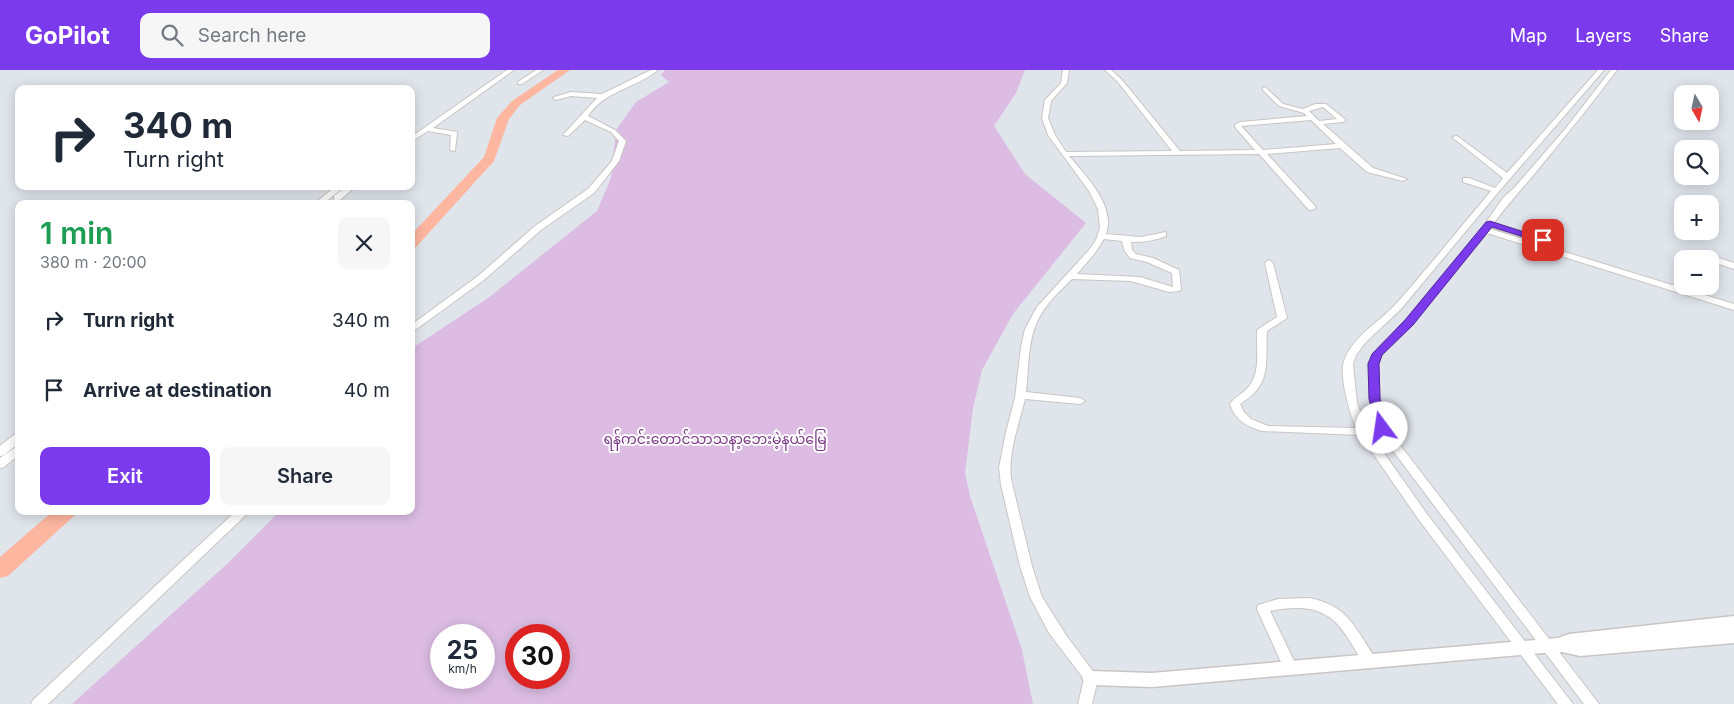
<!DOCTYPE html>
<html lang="en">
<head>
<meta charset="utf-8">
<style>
	:root { --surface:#fff; --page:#f6f6f7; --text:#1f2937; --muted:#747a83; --accent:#7c3aed }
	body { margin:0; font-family:Inter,"Noto Sans Myanmar",sans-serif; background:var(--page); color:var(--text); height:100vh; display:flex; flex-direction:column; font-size:19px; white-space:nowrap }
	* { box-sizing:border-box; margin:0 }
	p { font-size:16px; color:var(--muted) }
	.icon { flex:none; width:28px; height:28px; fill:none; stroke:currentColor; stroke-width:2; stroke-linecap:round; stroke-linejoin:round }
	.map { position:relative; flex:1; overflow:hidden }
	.side { position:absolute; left:15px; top:130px; width:400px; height:315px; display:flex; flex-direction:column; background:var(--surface); border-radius:10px; box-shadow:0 2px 12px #0003 }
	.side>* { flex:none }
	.guide { position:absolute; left:15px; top:15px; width:400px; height:105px; border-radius:10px; box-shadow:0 2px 12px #0003; background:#fff; color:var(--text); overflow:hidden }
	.needle { width:32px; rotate:171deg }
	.controls { position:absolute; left:1674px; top:15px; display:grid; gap:10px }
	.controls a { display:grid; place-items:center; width:45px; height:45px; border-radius:10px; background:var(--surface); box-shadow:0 2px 12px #0003; font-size:25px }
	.speed { position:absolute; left:430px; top:554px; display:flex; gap:10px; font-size:25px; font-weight:700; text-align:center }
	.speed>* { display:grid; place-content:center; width:65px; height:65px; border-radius:50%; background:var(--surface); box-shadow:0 2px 12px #0003; line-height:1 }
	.speed small { font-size:12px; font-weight:400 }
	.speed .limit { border:8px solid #d22; background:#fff; color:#111 }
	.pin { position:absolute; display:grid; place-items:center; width:42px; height:42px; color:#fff; margin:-21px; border-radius:10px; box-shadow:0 2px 8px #0006 }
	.me { position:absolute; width:55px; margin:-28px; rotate:346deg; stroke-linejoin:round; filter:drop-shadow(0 0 4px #0008) }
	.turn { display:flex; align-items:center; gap:18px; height:105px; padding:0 25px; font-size:22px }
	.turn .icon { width:65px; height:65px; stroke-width:2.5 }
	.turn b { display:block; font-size:35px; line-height:42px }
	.round { display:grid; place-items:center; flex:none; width:52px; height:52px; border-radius:10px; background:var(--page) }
	.headline { display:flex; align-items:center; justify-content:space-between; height:85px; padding:0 25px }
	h1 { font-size:30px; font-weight:600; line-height:38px; color:#1e9e55 }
	.action { display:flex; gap:10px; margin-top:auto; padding:10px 25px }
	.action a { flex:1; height:58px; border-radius:10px; background:var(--accent); color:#fff; font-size:20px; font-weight:600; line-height:58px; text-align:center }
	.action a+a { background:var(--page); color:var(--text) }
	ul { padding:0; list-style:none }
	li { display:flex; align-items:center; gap:15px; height:70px; padding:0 25px }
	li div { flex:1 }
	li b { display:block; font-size:19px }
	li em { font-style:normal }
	header { display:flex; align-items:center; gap:30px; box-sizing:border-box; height:70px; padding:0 25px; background:var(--accent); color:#fff }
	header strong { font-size:24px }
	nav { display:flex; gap:28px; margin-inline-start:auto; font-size:18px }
	.search { width:350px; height:45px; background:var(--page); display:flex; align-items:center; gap:12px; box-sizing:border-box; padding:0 18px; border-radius:10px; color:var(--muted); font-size:19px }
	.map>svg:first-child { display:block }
	.green { fill:#dcbce3; fill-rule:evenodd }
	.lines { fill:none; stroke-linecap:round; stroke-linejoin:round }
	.river { fill:#fdb69f; fill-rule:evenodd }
	.minor-casing { stroke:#c9c5c2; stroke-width:2 }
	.tertiary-casing { stroke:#c9c5c2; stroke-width:3 }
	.minor { fill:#fff; fill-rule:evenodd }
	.tertiary { fill:#fff; fill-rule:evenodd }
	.route { fill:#7c3aed; stroke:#51269a }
	.labels { text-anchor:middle; stroke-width:4; stroke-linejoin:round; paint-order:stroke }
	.park-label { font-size:14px; fill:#783683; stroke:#fff }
</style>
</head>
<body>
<header>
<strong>GoPilot</strong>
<div class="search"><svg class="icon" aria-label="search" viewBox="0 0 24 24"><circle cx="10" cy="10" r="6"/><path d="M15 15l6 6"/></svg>Search here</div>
<nav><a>Map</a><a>Layers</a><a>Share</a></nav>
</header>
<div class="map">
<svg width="1734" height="634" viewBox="0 0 1734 634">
	<rect width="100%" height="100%" fill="#e0e5ec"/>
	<!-- green -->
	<path class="green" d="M665,0H1025L1016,23L994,56L1025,104L1086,153L1013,244L982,300L973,338L965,403L970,426L1022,580L1033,634H72L227,494L280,441H411V279L488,228L597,141L611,108L616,60L636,32L669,12L661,5ZM441,565H484V608H441ZM516,565H559V608H516Z"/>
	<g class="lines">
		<!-- river -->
		<path class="river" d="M558,0H570L520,35L509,49L494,91L416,177L411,178V165L484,87L497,48L512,31Z
			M53,441H77L74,446L8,506L0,508V487Z"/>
		<!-- minor casing -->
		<g class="minor-casing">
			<path id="minor" d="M507,0H514L433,58L457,62L455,81L450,80L451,65L428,61L411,72V67Z
				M536,0H543L522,14H518V12Z
				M651,0H658C635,19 605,20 588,46L615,60L626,71L619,91L594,123L541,160L484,210L411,263V255L478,206L535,156L588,119L612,91L619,71L611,62L585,50L568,66L563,65L597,28L571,26L556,30L553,28L554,27L571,22L602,24Z
				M1063,0H1069L1067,13L1051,31L1048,48L1055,65L1066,82L1172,81L1118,12L1105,0H1111L1122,10L1180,81L1255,80L1235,57V55L1240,52L1307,46L1304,43L1279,36L1263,20V18L1265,17L1283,34L1303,39L1315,34H1326L1346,50L1343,52L1323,54L1373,98L1407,109L1403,111L1367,102L1340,78L1267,84L1315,136L1316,138L1312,140H1309L1259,84L1069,86C1086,106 1116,136 1106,164L1141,167L1166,162V166C1154,171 1143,172 1131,172L1132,180L1136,184L1153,188L1179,200L1181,219L1180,221L1169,222L1131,211L1072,209C1060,221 1045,234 1038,250C1027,272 1029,299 1026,322L1080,328L1085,331L1080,334L1025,329C1019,354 1008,382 1011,409L1032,496L1042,527L1066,565L1098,608L1092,634H1078L1084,609L1049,563L1030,527L1020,496L1001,415L999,398L1006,362L1015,328L1021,277L1025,259L1037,237L1089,180L1096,170L1100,158L1098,139L1089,121L1048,65L1042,48L1045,30L1061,13ZM1323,37L1337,49L1319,51L1309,41ZM1311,50L1336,74L1263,80L1241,56ZM1104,169L1122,171L1124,180L1130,188L1147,192L1172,203L1173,217L1140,207L1077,204L1095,183Z
				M1598,0H1604L1501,119L1401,239L1366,272L1356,285L1353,294L1357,333L1367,359L1427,444L1573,634H1558L1419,450L1360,365L1262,361C1247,357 1235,350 1230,334C1235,326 1245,323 1250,315C1261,299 1256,278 1257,260L1277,247L1265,193L1269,190L1273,193L1287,248L1267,261C1265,282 1271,305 1255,322C1251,327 1245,330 1240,334L1244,342L1251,349L1268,356L1356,358C1350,343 1339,307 1344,291C1352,267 1378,253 1395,235C1428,198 1459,159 1491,121L1463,112V108H1469L1495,118L1503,108L1452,67L1457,66L1507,103Z
				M1611,0H1617C1591,35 1563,69 1536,102C1522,119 1507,135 1494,153L1525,162V166H1519L1491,157L1490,159L1734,234V240L1487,163L1412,254L1382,285L1378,294L1380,329L1387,358L1599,634H1584L1378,361L1370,329L1368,294L1373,284L1406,250L1482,158L1503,128L1515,117L1566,58Z
				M336,116H345L323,134H314Z
				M347,116H356L340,130H334V126Z
				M1719,188L1734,193V199L1716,193L1715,191Z
				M15,364H19V373L4,385L0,386V376Z
				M19,375V385L4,397L0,398V388Z
				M236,441H250L48,634H31L33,630Z
				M1309,528C1347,535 1354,556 1374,586L1376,590L1374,594L1369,596L1364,594C1345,565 1337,538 1297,538C1288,538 1279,539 1270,541L1297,597L1295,601L1290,603L1285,601L1257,539L1258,535L1278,529Z"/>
		</g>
		<!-- tertiary casing -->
		<g class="tertiary-casing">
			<path id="tertiary" d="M1734,546V573L1580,586L1562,582L1543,583L1152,617L1091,615L1085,613L1082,608L1085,603L1091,601L1152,603L1558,568L1569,564Z"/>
		</g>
		<!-- minor -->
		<use href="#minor" class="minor"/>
		<!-- tertiary -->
		<use href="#tertiary" class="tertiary"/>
	</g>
	<!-- route -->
	<path class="route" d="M1490,151L1548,170L1543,173L1492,157L1413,255L1382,285L1379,294L1380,329L1388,358L1386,361H1378L1369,329L1368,294L1372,284L1405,250L1486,152Z"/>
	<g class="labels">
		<!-- park labels -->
		<g class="park-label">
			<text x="715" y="374">ရန်ကင်းတောင်သာသနာ့ဘေးမဲ့နယ်မြေ</text>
		</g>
	</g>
</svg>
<div class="controls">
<a><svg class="needle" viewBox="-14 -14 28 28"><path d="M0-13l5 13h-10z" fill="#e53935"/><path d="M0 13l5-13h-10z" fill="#747a83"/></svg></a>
<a><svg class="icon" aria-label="search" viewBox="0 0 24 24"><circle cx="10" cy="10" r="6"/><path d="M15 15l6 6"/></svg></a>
<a>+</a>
<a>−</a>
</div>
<div class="speed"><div>25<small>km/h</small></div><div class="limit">30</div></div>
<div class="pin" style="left:1543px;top:170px;background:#d93025"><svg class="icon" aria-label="arrive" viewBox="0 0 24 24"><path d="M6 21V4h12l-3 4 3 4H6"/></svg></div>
<svg class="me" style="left:1382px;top:358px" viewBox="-20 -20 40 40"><circle r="19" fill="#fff"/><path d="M0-13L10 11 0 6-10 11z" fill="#7c3aed"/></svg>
<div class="guide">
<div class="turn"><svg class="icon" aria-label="right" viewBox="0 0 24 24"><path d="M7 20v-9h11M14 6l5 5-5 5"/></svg><div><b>340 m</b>Turn right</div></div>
</div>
<section class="side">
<div class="headline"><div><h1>1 min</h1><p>380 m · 20:00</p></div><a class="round"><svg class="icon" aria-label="close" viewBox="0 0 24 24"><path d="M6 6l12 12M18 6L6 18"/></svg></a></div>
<ul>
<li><svg class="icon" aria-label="right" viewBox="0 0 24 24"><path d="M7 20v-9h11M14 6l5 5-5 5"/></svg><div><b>Turn right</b></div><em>340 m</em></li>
<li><svg class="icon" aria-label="arrive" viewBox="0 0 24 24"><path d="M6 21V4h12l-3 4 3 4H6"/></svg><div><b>Arrive at destination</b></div><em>40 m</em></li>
</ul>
<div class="action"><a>Exit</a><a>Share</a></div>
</section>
</div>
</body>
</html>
